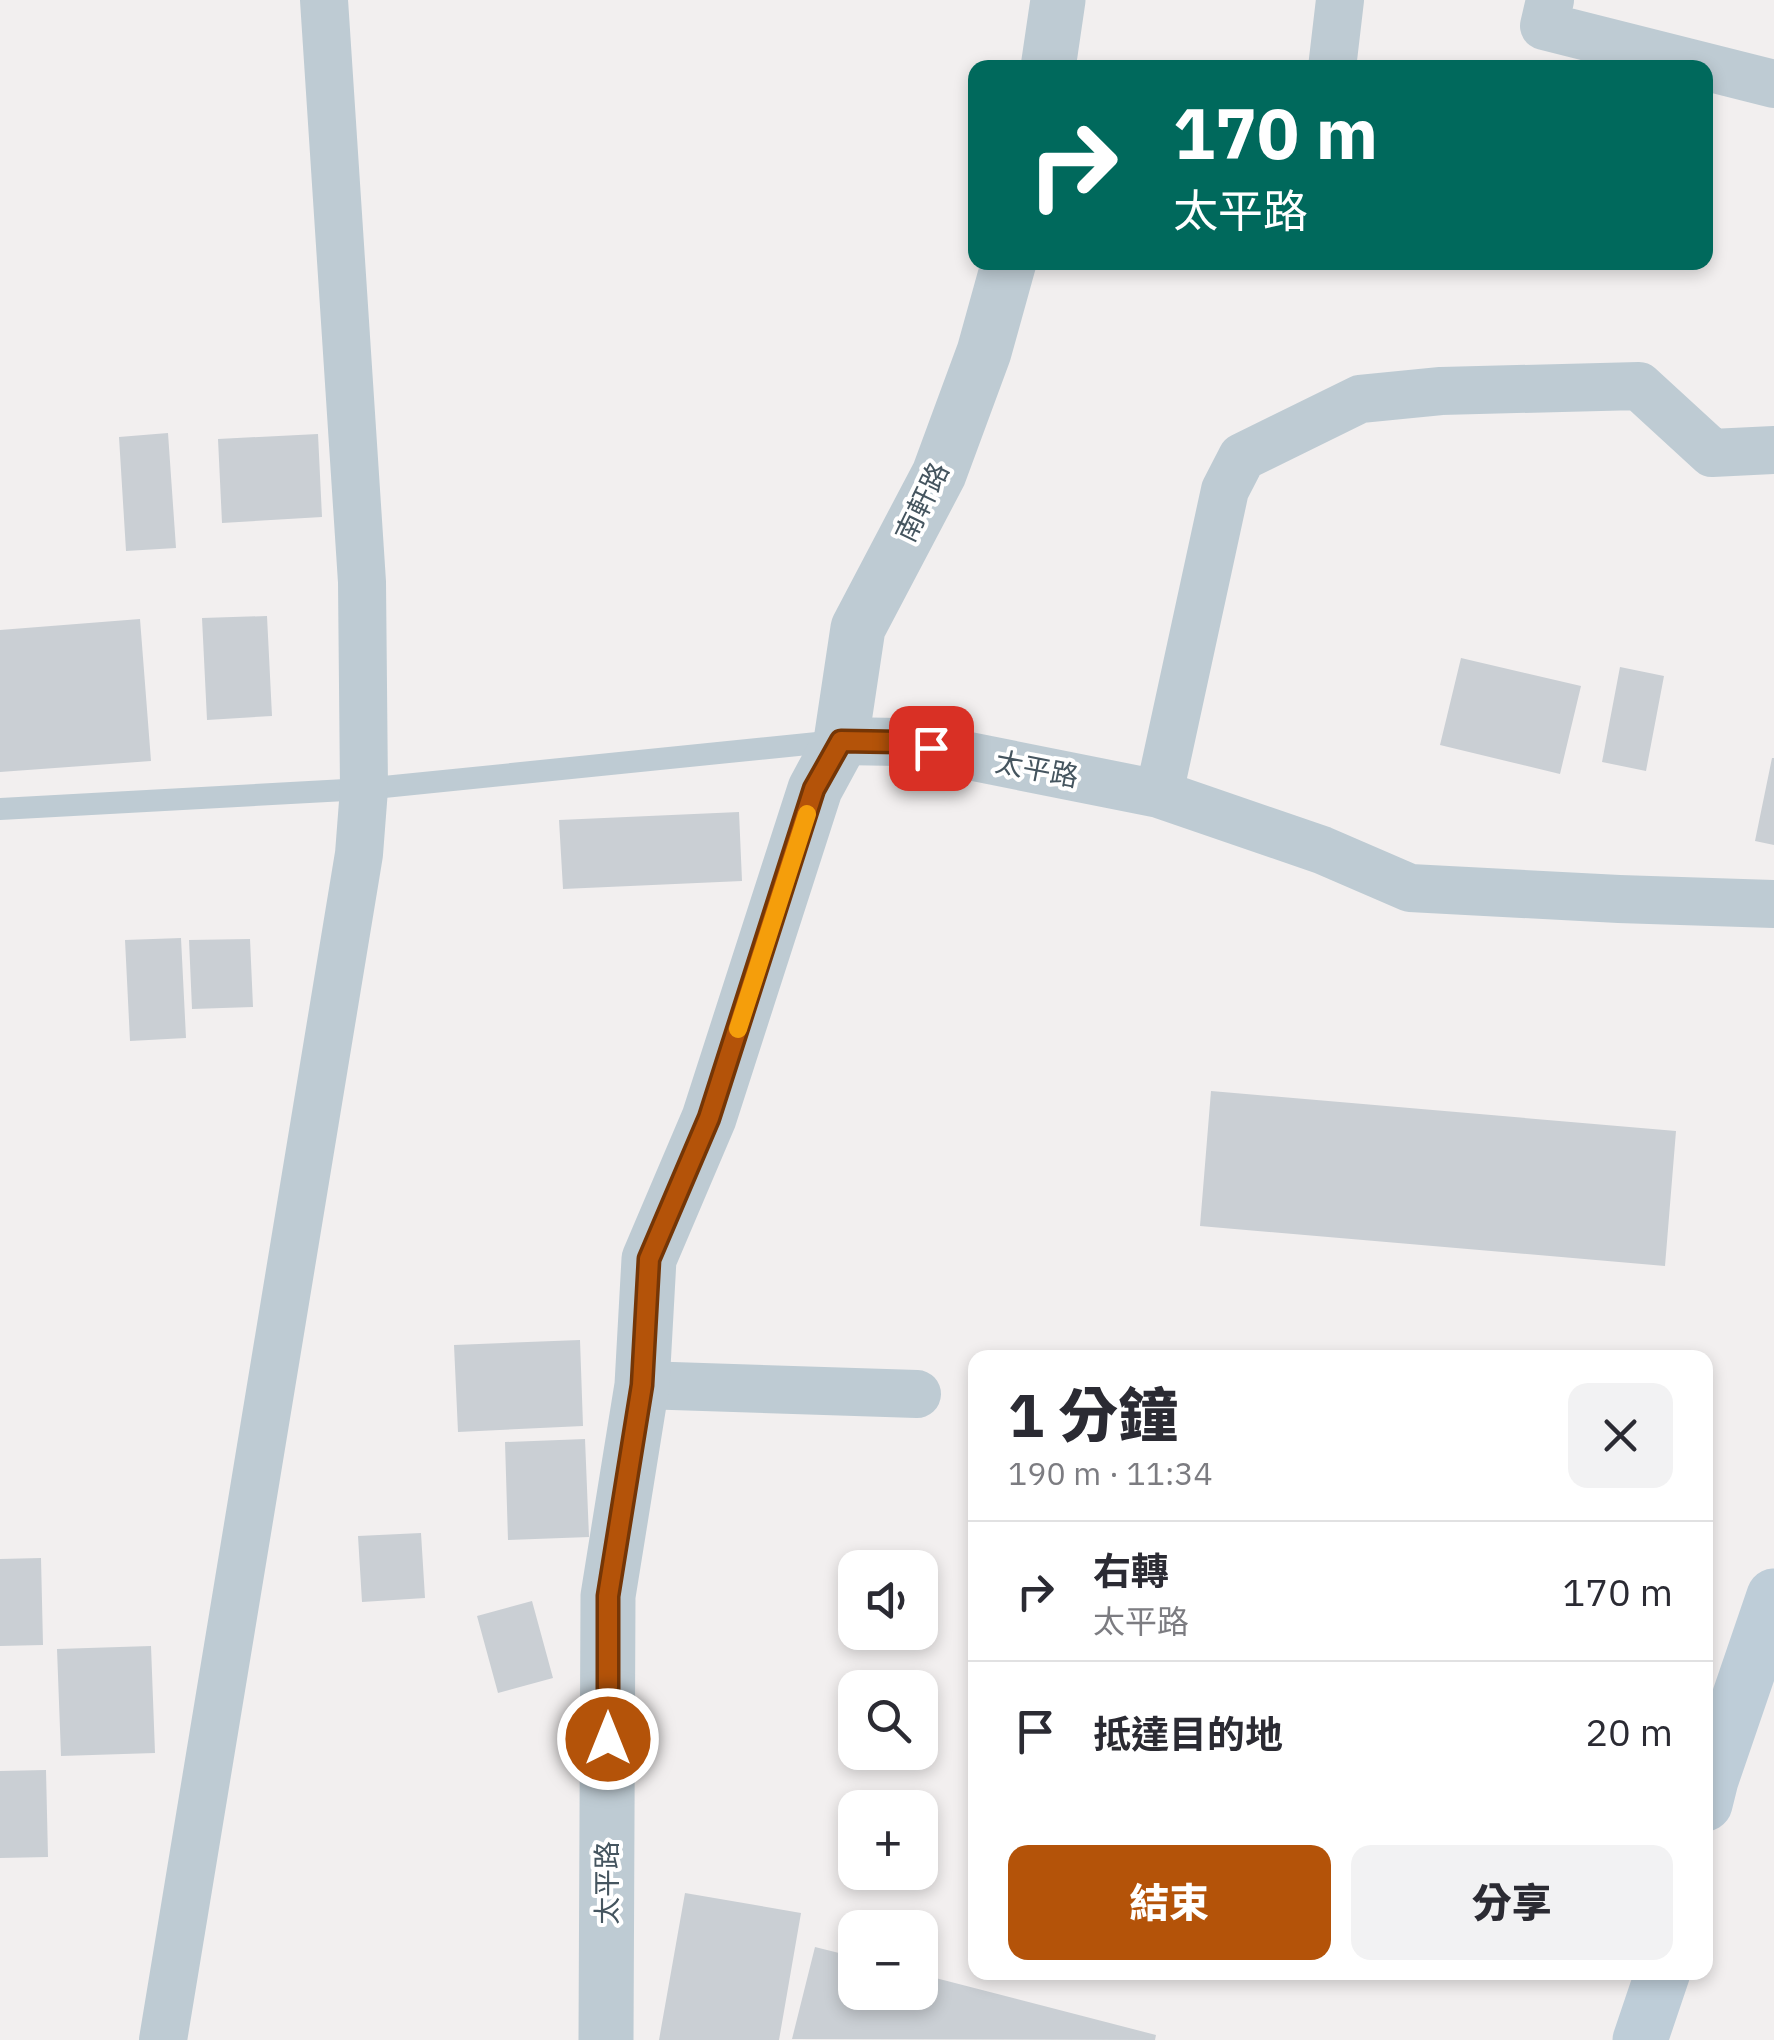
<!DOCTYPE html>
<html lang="zh-TW">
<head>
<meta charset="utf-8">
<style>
	:root { --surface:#fff; --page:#f2f2f3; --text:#2b2b33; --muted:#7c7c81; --line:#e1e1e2; --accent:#b45309 }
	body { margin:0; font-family:"IBM Plex Sans","Noto Sans TC",sans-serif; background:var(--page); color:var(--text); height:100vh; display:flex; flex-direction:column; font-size:38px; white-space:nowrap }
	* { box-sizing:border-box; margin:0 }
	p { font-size:32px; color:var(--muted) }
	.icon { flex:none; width:55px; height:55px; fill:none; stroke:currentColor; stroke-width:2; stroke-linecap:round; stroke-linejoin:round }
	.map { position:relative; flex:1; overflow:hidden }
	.details { position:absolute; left:968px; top:1350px; width:745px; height:630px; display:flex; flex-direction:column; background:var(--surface); border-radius:20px; box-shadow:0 5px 15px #0003 }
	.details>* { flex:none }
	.top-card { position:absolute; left:968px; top:60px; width:745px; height:210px; border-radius:20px; box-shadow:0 5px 15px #0003; background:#00695c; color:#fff; overflow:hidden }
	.fabs { position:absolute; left:838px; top:1550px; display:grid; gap:20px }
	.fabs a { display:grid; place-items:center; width:100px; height:100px; border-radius:20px; background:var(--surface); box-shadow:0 5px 15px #0003; font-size:50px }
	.pin { position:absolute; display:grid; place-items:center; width:85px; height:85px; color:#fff; margin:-42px; border-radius:20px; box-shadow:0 5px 15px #0006 }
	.me { position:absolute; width:110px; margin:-55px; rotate:0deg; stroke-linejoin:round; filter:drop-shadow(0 0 8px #0008) }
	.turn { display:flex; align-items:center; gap:35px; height:210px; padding:0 40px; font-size:45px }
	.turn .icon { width:130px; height:130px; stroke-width:2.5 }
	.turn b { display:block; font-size:70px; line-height:85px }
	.round { display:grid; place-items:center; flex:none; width:105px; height:105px; border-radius:20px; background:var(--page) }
	.overview { display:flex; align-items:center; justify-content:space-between; height:170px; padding:0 40px }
	h1 { font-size:60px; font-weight:800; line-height:75px }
	.button { display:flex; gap:20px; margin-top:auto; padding:20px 40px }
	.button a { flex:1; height:115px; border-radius:20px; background:var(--accent); color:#fff; font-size:40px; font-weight:800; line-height:115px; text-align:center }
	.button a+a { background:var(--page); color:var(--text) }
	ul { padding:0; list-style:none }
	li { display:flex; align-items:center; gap:30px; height:140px; padding:0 40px; border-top:2px solid var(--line) }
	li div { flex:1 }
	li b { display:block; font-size:38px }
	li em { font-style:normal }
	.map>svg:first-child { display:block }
	.building { fill:#cacfd4 }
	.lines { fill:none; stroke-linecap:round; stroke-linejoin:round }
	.service { stroke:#becbd3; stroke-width:22 }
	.minor { stroke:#becbd3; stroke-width:48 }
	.tertiary { stroke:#becbd3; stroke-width:55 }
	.secondary { stroke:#becdd8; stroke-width:55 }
	.route-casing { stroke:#753606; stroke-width:25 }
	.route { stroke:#b45309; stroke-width:18 }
	.slow { stroke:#f59e0b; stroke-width:18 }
	.labels { text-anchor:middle; stroke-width:8; stroke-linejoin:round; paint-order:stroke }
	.street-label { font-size:28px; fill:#45555f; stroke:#fff }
</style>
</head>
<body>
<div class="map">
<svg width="1774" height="2040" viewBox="0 0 1774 2040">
	<rect width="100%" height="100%" fill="#f2efef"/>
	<!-- building -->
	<path class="building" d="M168,433L176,548L126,551L119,437Z
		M318,434L322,517L222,523L218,439Z
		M267,616L272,716L207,720L202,618Z
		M140,619L151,761L0,772V630Z
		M1461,658L1581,686L1560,774L1440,745Z
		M1620,667L1664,676L1646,771L1602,762Z
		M1772,758H1774V845L1755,841Z
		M739,812L742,881L563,889L559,820Z
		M181,938L186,1038L130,1041L125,940Z
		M250,939L253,1007L192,1009L189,940Z
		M1211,1091L1676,1131L1665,1266L1200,1226Z
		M580,1340L583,1426L458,1432L454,1345Z
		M585,1439L589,1537L508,1540L505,1442Z
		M421,1533L425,1598L362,1602L358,1536Z
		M41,1558L43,1645L0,1646V1559Z
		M532,1601L553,1678L498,1693L477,1616Z
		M151,1646L155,1753L61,1756L57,1649Z
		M46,1770L48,1857L0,1858V1771Z
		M685,1893L801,1913L779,2040H659Z
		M815,1947L855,1957V1992H920V1974L1156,2035L1155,2040L792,2039Z"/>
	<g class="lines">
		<!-- service -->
		<path class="service" d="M0,809L364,789L837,741"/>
		<!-- minor -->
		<path class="minor" d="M1550,0L1544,26L1774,84
			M1332,68L1340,0
			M841,741L899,742L1159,794L1322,850L1410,888L1619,899L1774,904
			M1159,794L1225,490L1242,457L1360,399L1441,391L1639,386L1712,453L1774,450
			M642,1385L917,1394
			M163,2040L359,854L364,789L362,582L324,0"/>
		<!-- tertiary -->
		<path class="tertiary" d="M1048,68L1058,0
			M606,2040L608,1596L642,1385L649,1259L709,1118L815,789L841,741L858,628L939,474L984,352L1009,262"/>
		<!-- secondary -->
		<path class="secondary" d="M1705,1804L1711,1780L1774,1596
			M1640,2040L1663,1972"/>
	</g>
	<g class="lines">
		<!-- route casing -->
		<g class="route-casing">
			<path id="route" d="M608,1739V1596L642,1385L649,1259L709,1118L814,789L841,741L899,742L931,748"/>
		</g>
		<!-- route -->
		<use href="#route" class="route"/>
		<!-- slow -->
		<path class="slow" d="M738,1029L807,814"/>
	</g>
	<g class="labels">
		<!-- street labels -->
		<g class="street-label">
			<text transform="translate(922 502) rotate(-64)" y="10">南軒路</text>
			<text transform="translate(1037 769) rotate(11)" y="10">太平路</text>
			<text transform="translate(607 1883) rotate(-90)" y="10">太平路</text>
		</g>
	</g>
</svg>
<div class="fabs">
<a><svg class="icon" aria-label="sound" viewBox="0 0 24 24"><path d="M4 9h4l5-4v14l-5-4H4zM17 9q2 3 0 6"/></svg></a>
<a><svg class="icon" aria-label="search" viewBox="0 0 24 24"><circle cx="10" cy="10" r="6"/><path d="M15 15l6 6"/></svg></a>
<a>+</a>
<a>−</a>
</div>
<div class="pin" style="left:931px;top:748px;background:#d93025"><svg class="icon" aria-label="arrive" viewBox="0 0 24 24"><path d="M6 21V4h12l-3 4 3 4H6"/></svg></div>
<svg class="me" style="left:608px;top:1739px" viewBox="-20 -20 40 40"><circle r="17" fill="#b45309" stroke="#fff" stroke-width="3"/><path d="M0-11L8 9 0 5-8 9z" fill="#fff"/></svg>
<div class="top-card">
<div class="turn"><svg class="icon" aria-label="right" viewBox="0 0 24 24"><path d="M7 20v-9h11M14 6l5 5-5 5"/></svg><div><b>170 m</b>太平路</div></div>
</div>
<section class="details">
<div class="overview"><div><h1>1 分鐘</h1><p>190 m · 11:34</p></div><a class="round"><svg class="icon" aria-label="close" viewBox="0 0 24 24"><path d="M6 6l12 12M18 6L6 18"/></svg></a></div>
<ul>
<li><svg class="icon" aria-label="right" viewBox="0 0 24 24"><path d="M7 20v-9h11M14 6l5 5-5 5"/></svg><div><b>右轉</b><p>太平路</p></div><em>170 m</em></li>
<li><svg class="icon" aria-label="arrive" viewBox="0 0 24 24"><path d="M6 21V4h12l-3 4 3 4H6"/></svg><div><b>抵達目的地</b></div><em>20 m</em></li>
</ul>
<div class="button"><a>結束</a><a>分享</a></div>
</section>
</div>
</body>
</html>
